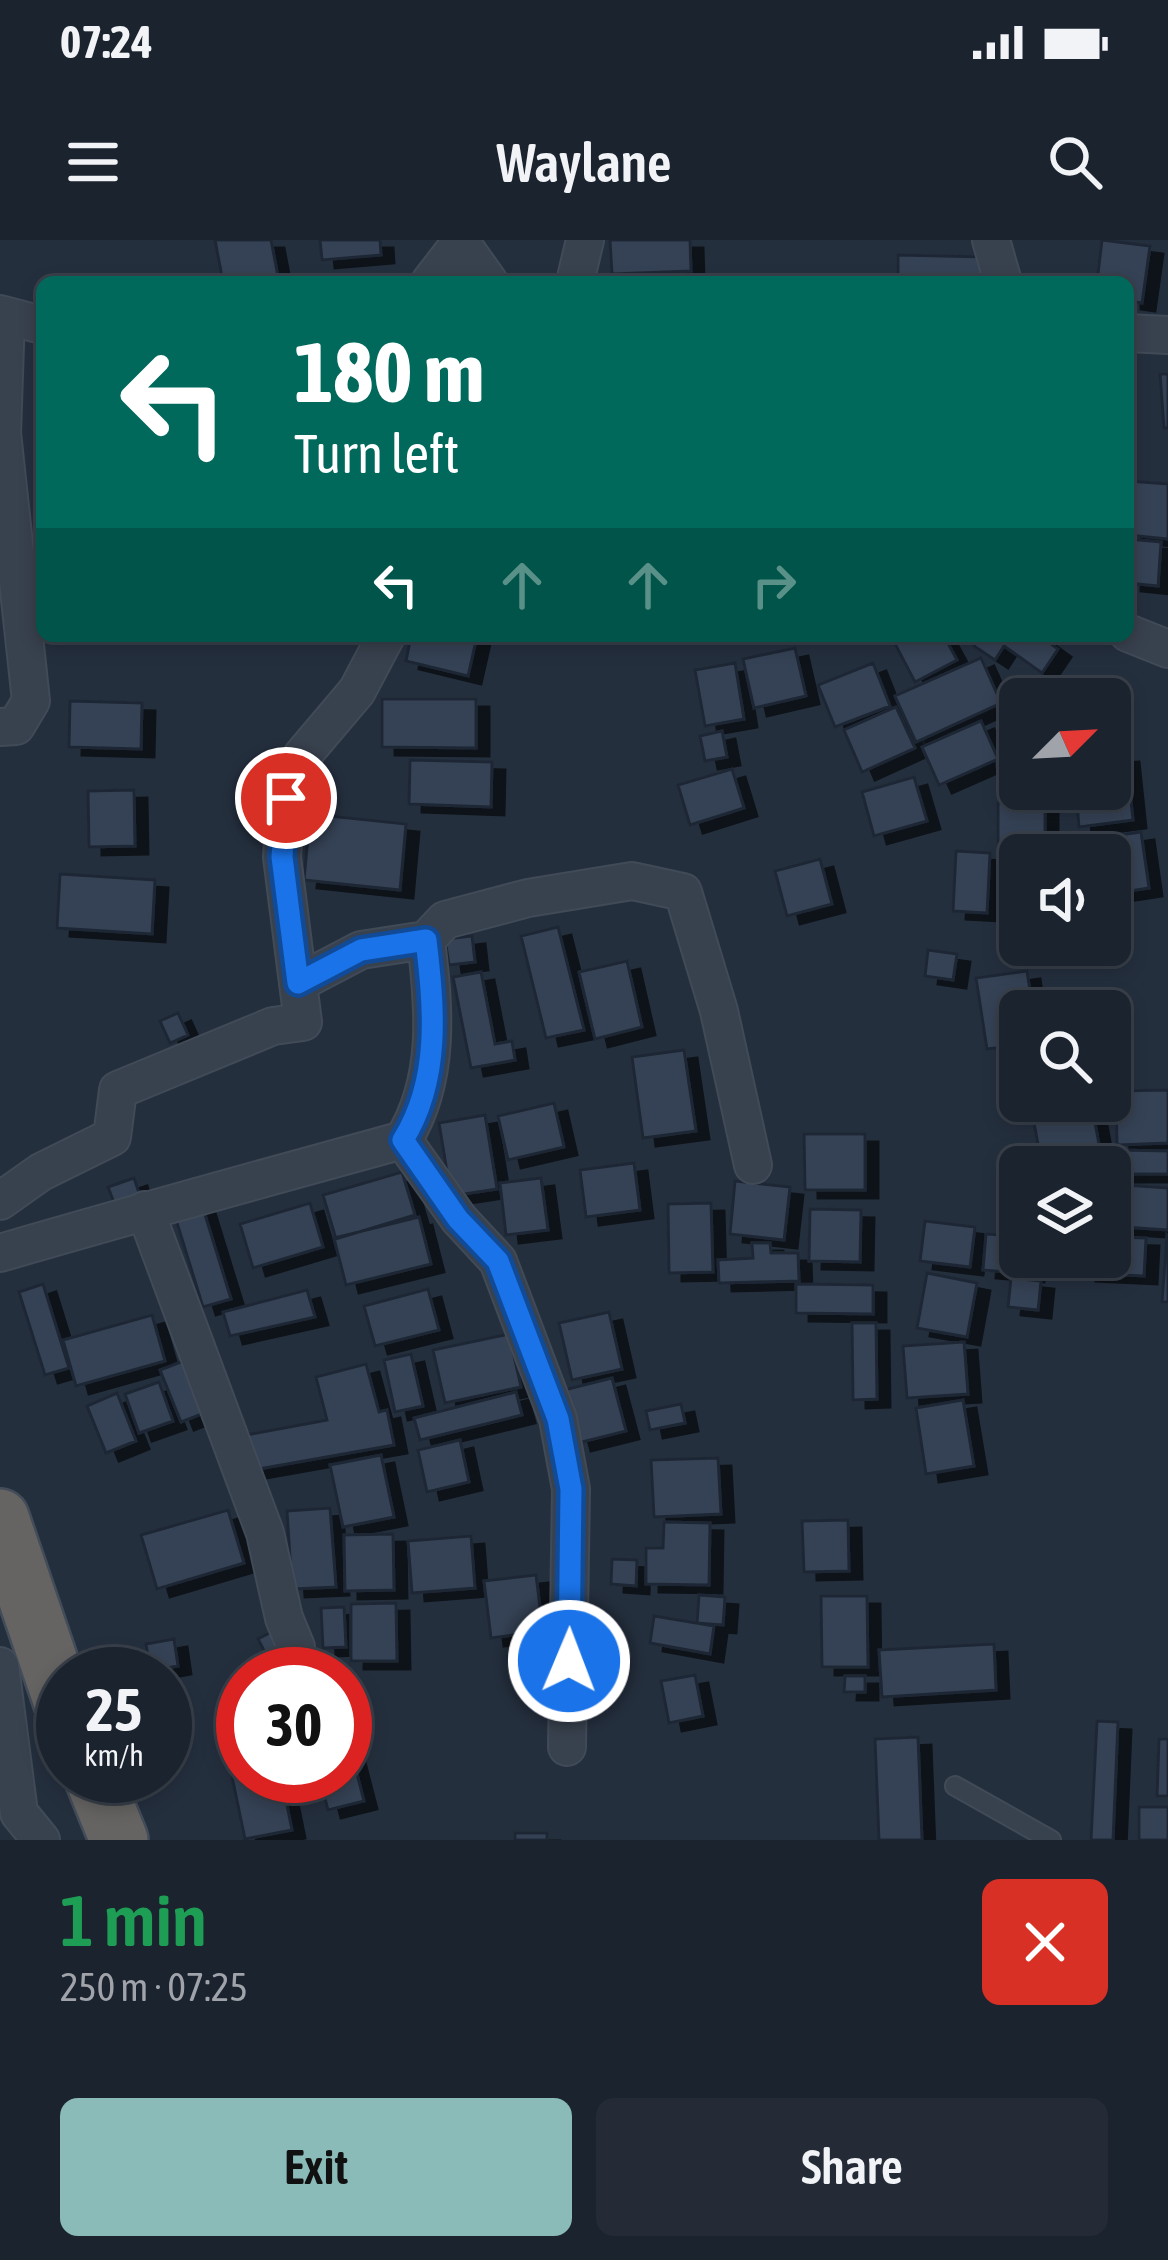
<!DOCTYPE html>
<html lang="en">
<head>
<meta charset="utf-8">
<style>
	:root { --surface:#1b232e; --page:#242b36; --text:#f1f3f6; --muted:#a0a4aa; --line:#39404a; --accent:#8bbbb9 }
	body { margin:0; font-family:"Asap Condensed",sans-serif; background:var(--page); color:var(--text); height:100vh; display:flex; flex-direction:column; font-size:45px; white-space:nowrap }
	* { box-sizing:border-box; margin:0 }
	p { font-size:39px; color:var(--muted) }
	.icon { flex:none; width:66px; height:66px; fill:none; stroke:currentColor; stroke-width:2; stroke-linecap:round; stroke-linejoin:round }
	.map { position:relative; height:1600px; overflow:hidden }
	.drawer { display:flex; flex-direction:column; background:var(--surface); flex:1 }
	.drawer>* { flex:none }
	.banner { position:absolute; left:36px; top:36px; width:1098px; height:366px; border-radius:18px; box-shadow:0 6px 18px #0003,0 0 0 3px var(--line); background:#00695c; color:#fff; overflow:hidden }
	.needle { width:78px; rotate:66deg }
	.fabs { position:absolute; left:999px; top:438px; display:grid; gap:24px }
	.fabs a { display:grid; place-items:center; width:132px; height:132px; border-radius:18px; background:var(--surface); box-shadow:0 6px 18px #0003,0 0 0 3px var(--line); font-size:60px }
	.speed { position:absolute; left:36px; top:1407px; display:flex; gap:24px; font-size:60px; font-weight:700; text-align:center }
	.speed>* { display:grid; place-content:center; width:156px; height:156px; border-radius:50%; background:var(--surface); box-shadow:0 6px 18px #0003,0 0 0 3px var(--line); line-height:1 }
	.speed small { font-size:30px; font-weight:400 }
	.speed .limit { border:18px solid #d22; background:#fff; color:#111 }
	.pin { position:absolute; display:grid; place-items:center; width:102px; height:102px; color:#fff; margin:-51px; border:6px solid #fff; border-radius:50%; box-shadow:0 3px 12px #0007 }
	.me { position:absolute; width:132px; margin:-66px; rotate:1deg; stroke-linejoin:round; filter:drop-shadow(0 0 9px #0008) }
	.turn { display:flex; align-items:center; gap:42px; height:252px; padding:0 60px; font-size:54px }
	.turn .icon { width:156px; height:156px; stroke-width:2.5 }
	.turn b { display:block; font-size:84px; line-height:102px }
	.lanes { display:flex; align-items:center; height:114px; padding:0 60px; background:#0003; justify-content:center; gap:60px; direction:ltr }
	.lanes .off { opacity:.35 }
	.round { display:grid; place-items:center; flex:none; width:126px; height:126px; border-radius:18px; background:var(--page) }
	.overview { display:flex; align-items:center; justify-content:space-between; height:204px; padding:0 60px }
	h1 { font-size:72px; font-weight:600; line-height:90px; color:#1e9e55 }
	.cta { display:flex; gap:24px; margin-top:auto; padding:24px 60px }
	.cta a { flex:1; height:138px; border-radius:18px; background:var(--accent); color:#111; font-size:48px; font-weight:600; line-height:138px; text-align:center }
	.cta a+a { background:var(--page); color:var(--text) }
	.status { display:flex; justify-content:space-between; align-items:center; height:84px; padding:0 60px; background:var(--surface); direction:ltr }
	.status svg { height:33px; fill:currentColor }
	header { display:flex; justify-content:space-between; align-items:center; height:156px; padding:0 60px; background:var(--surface); font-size:54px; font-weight:600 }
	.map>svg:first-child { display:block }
	.building { fill:#364354; stroke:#1f2835; stroke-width:3; filter:url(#shadow) }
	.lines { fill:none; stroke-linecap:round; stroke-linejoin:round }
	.service-casing { stroke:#414a57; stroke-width:22 }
	.minor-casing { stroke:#414a57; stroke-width:40 }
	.trunk-casing { stroke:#434c59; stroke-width:62 }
	.service { stroke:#38414e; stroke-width:18 }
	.minor { stroke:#38414e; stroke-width:36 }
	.trunk { stroke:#656462; stroke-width:57 }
	.route-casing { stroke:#114b97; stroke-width:30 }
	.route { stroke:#1a73e8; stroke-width:21 }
</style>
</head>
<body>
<div class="status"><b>07:24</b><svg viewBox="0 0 49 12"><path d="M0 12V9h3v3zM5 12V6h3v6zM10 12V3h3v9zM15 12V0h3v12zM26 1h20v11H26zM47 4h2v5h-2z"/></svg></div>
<header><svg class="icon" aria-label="menu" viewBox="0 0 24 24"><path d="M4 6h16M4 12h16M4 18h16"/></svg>Waylane<svg class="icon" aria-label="search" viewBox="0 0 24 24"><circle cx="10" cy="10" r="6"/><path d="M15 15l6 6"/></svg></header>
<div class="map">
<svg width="1168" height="1600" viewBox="0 0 1168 1600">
	<defs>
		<filter id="shadow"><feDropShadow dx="13" dy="8" stdDeviation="0" flood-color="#0009"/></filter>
	</defs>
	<rect width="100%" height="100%" fill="#242f3e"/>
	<!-- building -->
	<path class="building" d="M215,0H271L279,42H223Z
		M320,0H380L381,15L322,20Z
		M610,0H690L691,31L612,34Z
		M1102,0L1150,6L1142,63L1128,61V42H1097Z
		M898,15L984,17L985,42H898Z
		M1160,134H1168V188H1164Z
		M1128,241L1168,244V299L1128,295Z
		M42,299V349L32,350L27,300Z
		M1128,299L1161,302L1158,346L1128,343Z
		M411,396H477L468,436L406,421Z
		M906,396H944L957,420L915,442L894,402Z
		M980,396H1040L1058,409L1042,433L1004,406L995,420L974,406Z
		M795,408L806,456L754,468L743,419Z
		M981,418L1001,463L916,502L895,456Z
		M735,423L744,479L705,486L695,430Z
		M873,423L890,466L835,487L818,445Z
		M382,459H476V508L382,507Z
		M70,461L142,463L141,509L69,507Z
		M896,467L915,508L862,532L844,490Z
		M981,481L998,519L939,545L922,507Z
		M722,491L727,517L705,521L700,496Z
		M1126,514L1133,580L1079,587L1076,549H1110V515Z
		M410,520L492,522L491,567L409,564Z
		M1020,520V549H1047V554L999,557L997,521Z
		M732,529L744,568L690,585L678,545Z
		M914,537L927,581L874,596L862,552Z
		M134,550L135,606L89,607L88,551Z
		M998,563H1045V609L998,608Z
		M310,574L406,584L400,650L304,640Z
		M1141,592L1149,648L1110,654V615H1072L1070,602Z
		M956,611L990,613L987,673L953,671Z
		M1002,617L1020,618V681L1000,680Z
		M820,619L832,664L787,676L775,631Z
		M60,634L155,640L152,694L57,688Z
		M558,687L584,790L546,798L521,696Z
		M472,696L475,722L449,725L445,699Z
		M928,710L957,714L953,740L925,736Z
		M627,721L642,787L595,799L579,732Z
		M1027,731L1033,771H1020V805L987,809L976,738Z
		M481,732L495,804L512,801L515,820L471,828L453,737Z
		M178,773L188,795L170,803L160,781Z
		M684,810L696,891L643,898L632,817Z
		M1168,850V903L1117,905L1116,851Z
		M1023,861H1097V866L1026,879Z
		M554,863L564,907L508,920L498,876Z
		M1093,872L1101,915L1042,925L1034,883Z
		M485,875L497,949L451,956L439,883Z
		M804,894H865V950H805Z
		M1118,910L1168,911V934H1118Z
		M634,923L640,970L586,977L580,930Z
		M402,932L415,975L336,999L323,955Z
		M134,938L140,956L115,965L108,947Z
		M541,938L548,990L506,995L500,943Z
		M735,941L790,947L784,1000L730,994Z
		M1110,944L1168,948V990L1110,986Z
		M310,963L323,1007L253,1028L240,984Z
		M711,963L713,1032L669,1033L668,964Z
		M202,965L231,1059L203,1067L174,973Z
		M810,969L861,970L860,1022L809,1021Z
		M419,977L431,1024L346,1045L334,998Z
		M925,981L975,987L970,1027L920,1021Z
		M986,994L1020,996V1017H1033L1031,1034L983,1030Z
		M1167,995L1168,996V1062H1162Z
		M1110,997L1146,998L1144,1036L1083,1033L1084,1017H1110Z
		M752,1003H770L771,1013H798L799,1041L719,1043L718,1020L753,1018Z
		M927,1033L977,1043L967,1097L917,1088Z
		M1011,1038L1041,1041L1038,1070L1008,1067Z
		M43,1044L69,1128L45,1135L19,1052Z
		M796,1044L873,1045V1074L796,1073Z
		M428,1049L439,1090L375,1106L364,1066Z
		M307,1050L315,1077L230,1096L223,1072Z
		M609,1072L622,1129L572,1140L559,1083Z
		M152,1075L165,1121L76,1146L63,1100Z
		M852,1083H876L877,1159L853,1160Z
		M509,1094L521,1147L445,1163L433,1110Z
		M964,1102L968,1154L907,1158L903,1106Z
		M411,1114L423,1166L395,1172L384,1120Z
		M186,1120L207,1172L181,1182L160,1130Z
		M366,1124L379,1172L387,1170L394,1205L253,1230L246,1195L327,1180L316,1137Z
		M612,1138L626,1191L578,1203L564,1150Z
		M159,1142L173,1181L139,1193L125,1154Z
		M516,1152L522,1175L420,1200L414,1178Z
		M117,1153L136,1201L106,1213L87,1166Z
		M963,1160L974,1226L926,1234L916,1168Z
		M681,1164L685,1183L650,1190L646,1171Z
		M460,1200L469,1242L427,1252L418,1210Z
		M381,1215L394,1277L343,1287L330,1225Z
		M718,1218L721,1274L654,1277L651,1220Z
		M330,1268L336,1347L292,1349L287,1271Z
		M228,1270L244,1323L157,1349L141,1295Z
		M848,1280L849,1331L804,1332L802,1281Z
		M664,1282L710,1283L709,1345L646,1344V1308H663Z
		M393,1294L394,1350L345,1351L344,1295Z
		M471,1296L475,1348L412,1353L408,1301Z
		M612,1319L637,1320L636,1346L611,1344Z
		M536,1335L543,1391L491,1398L484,1341Z
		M699,1355L725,1357L723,1385L697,1383Z
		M821,1356H867L868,1427H822Z
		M396,1363L397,1421H351V1364Z
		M344,1367L346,1407L323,1408L321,1368Z
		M654,1376L714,1386L710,1414L650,1403Z
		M281,1387L305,1434H276L258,1399Z
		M174,1399L178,1426L150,1431L146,1404Z
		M994,1404L996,1450L882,1457L879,1410Z
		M695,1435L703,1476L669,1483L661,1441Z
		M845,1436H865V1452H844Z
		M1097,1481L1118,1482L1113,1600H1091Z
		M918,1497L922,1600H879L875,1499Z
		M1159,1499H1168V1556H1157Z
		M349,1503L364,1561L328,1570L319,1536H345Z
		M243,1524V1536H281L292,1590L245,1599L230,1527Z
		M1139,1567H1168V1600H1139Z
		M515,1593H547V1600H515Z"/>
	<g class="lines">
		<!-- service casing -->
		<g class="service-casing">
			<path id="service" d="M955,1546L1051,1600"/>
		</g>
		<!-- minor casing -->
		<g class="minor-casing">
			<path id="minor" d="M459,0L489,42
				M991,0L1003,42
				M430,42L460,3
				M575,42L585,0
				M0,74L42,85
				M1128,93L1168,95
				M1128,393L1168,409
				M0,487L16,486L31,461L2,193L6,76
				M298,743L282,617L286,558L302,516L357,451L386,396
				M403,900L459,979L498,1021L558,1179L571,1249L567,1507
				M0,961L41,932L112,897L118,850L273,786L303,782L298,743L361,710L426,700L445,680L528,658L632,641L683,652L719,771L753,925
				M145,970L265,1293L284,1378L296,1407
				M0,1013C134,974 268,937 403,900C441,839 434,767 426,700
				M0,1426L19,1573L41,1600"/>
		</g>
		<!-- trunk casing -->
		<g class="trunk-casing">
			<path id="trunk" d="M0,1278L63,1463
				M93,1536L119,1600"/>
		</g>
		<!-- service -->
		<use href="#service" class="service"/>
		<!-- minor -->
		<use href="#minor" class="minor"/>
		<!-- trunk -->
		<use href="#trunk" class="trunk"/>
	</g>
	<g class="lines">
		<!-- route casing -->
		<g class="route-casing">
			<path id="route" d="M286,558L282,617L298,743L361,710L426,700C434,767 441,839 403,900L458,979L498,1021L558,1179L571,1249L569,1421"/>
		</g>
		<!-- route -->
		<use href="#route" class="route"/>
	</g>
</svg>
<div class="fabs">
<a><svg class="needle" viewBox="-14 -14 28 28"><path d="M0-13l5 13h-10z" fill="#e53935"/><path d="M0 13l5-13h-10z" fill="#a0a4aa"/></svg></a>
<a><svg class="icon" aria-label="sound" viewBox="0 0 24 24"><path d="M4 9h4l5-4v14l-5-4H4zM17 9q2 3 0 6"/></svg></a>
<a><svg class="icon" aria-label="search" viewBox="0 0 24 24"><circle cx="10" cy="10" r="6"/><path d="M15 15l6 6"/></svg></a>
<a><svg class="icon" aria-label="layers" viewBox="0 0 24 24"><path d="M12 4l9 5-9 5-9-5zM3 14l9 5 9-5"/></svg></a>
</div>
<div class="speed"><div>25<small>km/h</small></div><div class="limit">30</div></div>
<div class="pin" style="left:286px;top:558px;background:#d93025"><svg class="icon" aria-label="arrive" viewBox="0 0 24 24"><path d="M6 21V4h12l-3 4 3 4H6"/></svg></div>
<svg class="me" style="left:569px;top:1421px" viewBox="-20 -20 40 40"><circle r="17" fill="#1a73e8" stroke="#fff" stroke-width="3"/><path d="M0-11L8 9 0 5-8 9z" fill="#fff"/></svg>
<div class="banner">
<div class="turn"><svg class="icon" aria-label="left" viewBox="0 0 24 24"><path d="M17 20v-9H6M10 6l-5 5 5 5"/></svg><div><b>180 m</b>Turn left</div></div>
<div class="lanes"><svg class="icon" aria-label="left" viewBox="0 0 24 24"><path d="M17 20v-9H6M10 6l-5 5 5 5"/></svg><svg class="icon off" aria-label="ahead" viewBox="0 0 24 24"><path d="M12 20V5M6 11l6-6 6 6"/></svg><svg class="icon off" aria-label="ahead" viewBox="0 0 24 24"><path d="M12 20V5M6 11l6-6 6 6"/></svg><svg class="icon off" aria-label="right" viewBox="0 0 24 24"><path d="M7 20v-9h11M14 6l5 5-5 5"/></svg></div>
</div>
</div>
<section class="drawer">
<div class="overview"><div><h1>1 min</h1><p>250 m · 07:25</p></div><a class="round" style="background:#d93025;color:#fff"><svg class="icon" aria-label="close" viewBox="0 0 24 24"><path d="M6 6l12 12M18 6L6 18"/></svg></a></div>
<div class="cta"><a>Exit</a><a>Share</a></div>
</section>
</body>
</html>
